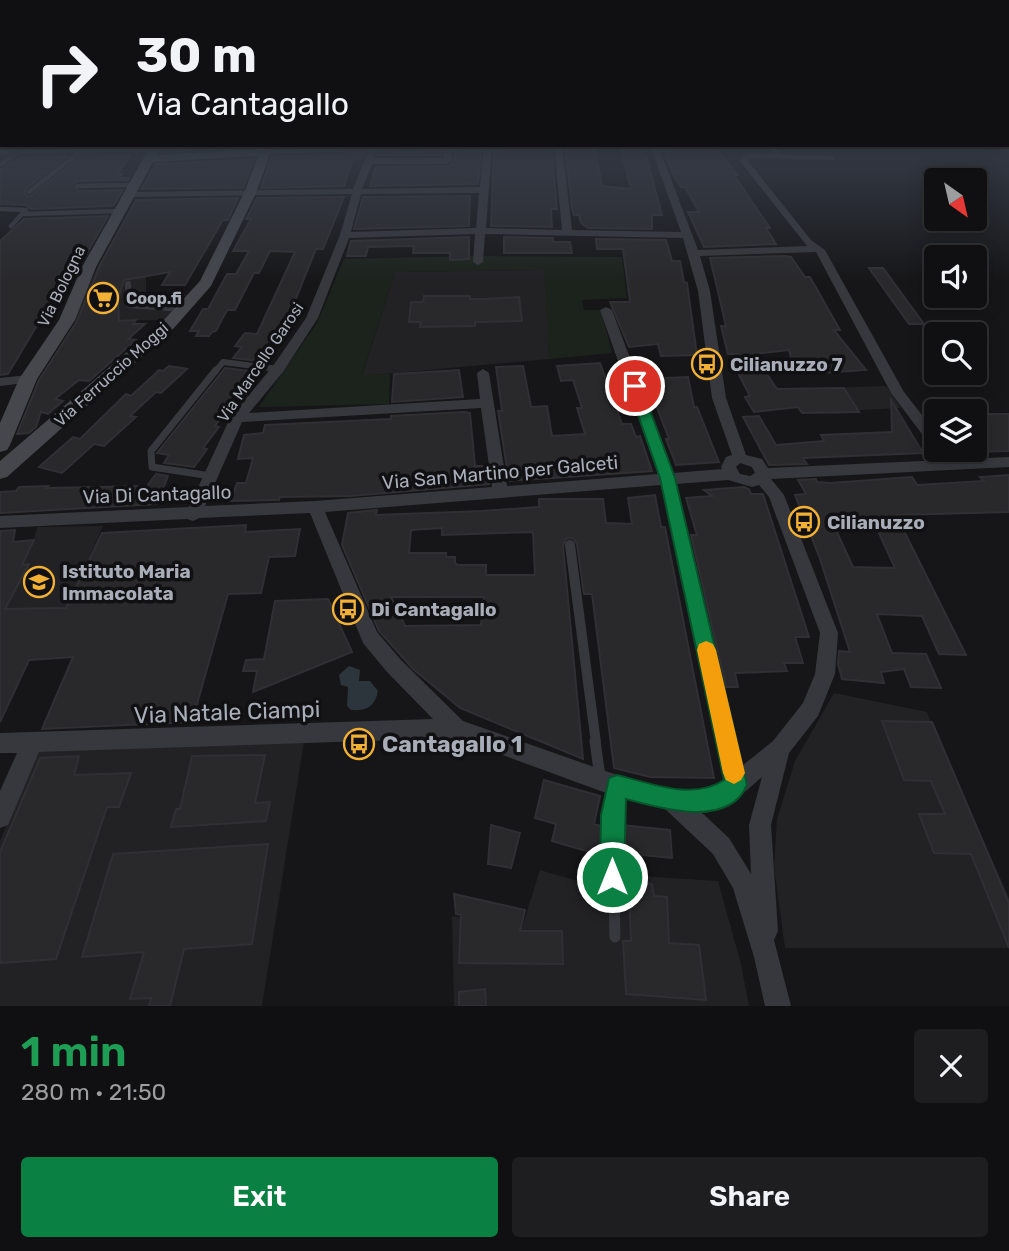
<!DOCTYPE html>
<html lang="en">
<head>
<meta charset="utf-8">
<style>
	:root { --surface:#101012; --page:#1e1e20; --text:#f1f3f6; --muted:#9c9d9f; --line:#303032; --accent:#0b8043 }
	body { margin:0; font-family:Rubik,sans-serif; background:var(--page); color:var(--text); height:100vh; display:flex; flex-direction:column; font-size:26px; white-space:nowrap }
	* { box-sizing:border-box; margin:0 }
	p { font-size:23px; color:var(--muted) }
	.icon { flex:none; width:38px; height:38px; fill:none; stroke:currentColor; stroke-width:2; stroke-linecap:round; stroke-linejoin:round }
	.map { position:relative; height:1006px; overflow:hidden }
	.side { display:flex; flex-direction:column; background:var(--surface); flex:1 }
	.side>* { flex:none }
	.guide { position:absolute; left:0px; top:0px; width:1010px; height:147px; box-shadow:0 4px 18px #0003,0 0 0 2px var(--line); background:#101012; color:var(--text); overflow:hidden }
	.needle { width:46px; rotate:146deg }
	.fabs { position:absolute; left:924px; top:168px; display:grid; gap:14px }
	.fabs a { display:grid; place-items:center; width:63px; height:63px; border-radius:7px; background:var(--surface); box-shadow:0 4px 18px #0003,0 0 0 2px var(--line); font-size:35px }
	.pin { position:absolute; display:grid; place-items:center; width:60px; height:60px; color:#fff; margin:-30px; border:4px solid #fff; border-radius:50%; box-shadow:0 2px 7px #0007 }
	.me { position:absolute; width:77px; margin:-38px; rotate:0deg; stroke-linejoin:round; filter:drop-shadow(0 0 5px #0008) }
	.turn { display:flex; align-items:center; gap:24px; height:147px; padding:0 21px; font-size:32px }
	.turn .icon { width:91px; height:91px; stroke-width:2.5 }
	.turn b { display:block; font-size:49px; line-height:60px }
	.round { display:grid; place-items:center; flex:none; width:74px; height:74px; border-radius:7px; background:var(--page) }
	.overview { display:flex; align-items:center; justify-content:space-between; height:119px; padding:0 21px }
	h1 { font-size:42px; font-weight:600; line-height:52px; color:#1e9e55 }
	.cta { display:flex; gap:14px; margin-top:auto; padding:14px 21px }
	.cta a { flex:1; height:80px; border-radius:7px; background:var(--accent); color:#fff; font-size:28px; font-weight:600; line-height:80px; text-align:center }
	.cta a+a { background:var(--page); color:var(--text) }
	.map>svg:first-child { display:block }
	.built { fill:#222225 }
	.green { fill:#1c231d }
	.water { fill:#2c353c }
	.building { fill:#29292c; stroke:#303034; stroke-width:2; fill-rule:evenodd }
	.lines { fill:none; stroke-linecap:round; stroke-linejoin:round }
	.lane-far4 { stroke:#37383d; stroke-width:4.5 }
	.lane-far3 { stroke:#37383d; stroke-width:6 }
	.lane-far2 { stroke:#37383d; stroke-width:7 }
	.lane-far1 { stroke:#37383d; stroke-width:10 }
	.lane { stroke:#37383d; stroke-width:11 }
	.street { fill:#37383d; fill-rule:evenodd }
	.secondary { fill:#45474d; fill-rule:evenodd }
	.route { fill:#0b8043; stroke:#07532c; stroke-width:2 }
	.slow { fill:#f59e0b }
	.labels { text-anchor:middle; stroke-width:7; stroke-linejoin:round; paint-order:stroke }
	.far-street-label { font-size:16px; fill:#a8adb8; stroke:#111113 }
	.far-poi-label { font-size:16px; font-weight:bold; fill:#a8adb8; stroke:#111113; text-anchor:start }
	.poi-label { font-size:19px; font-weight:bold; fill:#a8adb8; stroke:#111113; text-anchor:start }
	.street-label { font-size:19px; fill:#a8adb8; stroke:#111113 }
	.near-street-label { font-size:23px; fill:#a8adb8; stroke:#111113 }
	.near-poi-label { font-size:23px; font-weight:bold; fill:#a8adb8; stroke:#111113; text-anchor:start }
</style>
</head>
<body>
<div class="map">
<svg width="1009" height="1006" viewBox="0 0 1009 1006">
	<rect width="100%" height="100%" fill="#161618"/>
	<!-- built -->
	<path class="built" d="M130,261L146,276V295L186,294L168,320L70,321L100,262Z
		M545,270L549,359L362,376L395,272Z
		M886,386L901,408L802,413L785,389Z
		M103,526L58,627L0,629V558L34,540L37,527Z
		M834,693L927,712L1009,898V948H785L774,867L777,819L795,761Z
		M304,741L262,1006H0V841L37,752Z
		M540,870L601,888L623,875L718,881L741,964L749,1006H454L452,916L522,927Z"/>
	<!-- green -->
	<path class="green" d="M475,256L622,257L627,298L582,300L584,310H601L612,353L549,359L544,270L395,272L362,375L390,374L389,404L259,407L317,323L344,259Z"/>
	<!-- water -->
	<path class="water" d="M349,666L360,670L359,681H370L378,691C375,707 366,711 351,710L347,706L348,687L341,685L339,675Z"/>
	<!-- building -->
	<path class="building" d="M166,145L183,147L260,145L162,152Z
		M275,145H368L363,158H353L344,186L261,188L272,156L340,155L343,152L337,145Z
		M381,145H398L396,152H420L422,145H442L441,155H378Z
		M456,145H470L469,151H481L478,184L370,186L376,167L449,166L454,161Z
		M517,145H551L557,209H551L552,227L491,226L494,151H499V148H517Z
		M565,145H594L602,186L631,189L620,145H643L662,215H652V229L588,228L581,223L579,215H574L572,209Z
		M661,145H713L738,175H734L770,228H766L776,244L704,247L688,212H699L685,187H681L674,176Z
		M132,154L117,174H122L119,178H129L128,180L78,181L74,184L78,191L123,190L113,206L31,209L26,205L0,204V170L20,157L67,156L26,189L25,194L29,197L83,155Z
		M254,159L243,188L141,189L156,164Z
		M470,196L469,226L354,229L363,197Z
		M344,197L323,249H316L284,328H287L264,358L258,361L233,358L242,347L235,346L245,333L257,334L295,252L270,251L259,273H254L235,310H227L216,331L212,332L209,336H196L199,331H190L203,309H208L227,274H236L249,251H233L251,219H246L257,198Z
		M238,198L228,220H223L185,285H162L170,272L124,280L118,299L119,321L136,320L133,324H145L128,339L136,340L89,381L79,380L55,399L63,401L48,414L41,412L36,427L29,433L17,434L39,380L77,321L101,263L136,200Z
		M108,216L87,253H80L8,374L0,375V241L24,219Z
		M469,237V259L450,260V253H413L414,246L368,247L366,256H347L351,241Z
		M504,237L553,238V242H570L572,253H504Z
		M596,239L666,240L672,261H680L684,282L687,283L697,355L661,356L658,344L629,347L610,302H630L623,249H597Z
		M784,256L791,257L805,277H810L840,330H834L866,370L822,373L812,359L791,358L789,350L753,354L777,389L844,388L859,412L802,413L798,407L754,412L745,397L750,396L739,375L738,354H728L721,326H726L710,258Z
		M869,268H883L924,324H909Z
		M424,296H470V299H485L519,297L522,321L475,322V326L420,327L421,322H409L411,302H423Z
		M600,363L622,424H631L636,437L640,436L652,471L509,481L498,411H502L496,367L523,366L531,407L547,406L552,436L585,434L577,408H582L573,380L561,381L557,366Z
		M169,366L187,369L161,393L156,392L130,416L136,417L104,446L94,444L62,473L39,467L73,437L80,439L126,394L131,396L159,370L163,371Z
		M225,368L250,371L217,416H222L215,426L219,427L203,448L207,449L194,467L164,463L169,455L157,453Z
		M459,370L463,397L392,402L394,374Z
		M688,377L694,407H697L719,462L676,465L666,439H669L646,379Z
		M891,400L923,453L803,458L807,464L769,465L743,417L759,416L776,445L824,441L821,435L892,432Z
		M464,412L470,413L475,466H486L489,484L351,496L280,497L279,500L231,501L237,483H246L253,458L238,459L244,435L263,433L265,425L391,419V416Z
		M975,414H1009V451L975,452Z
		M156,474L168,476L157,504L0,513V492L16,491L19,487L48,486L46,488L147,486Z
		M1009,475V512L896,515L966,655L939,654L922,616L877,614L892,653L926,654L941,688L911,687L904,669L881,672L884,683L842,679L838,664L839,651L850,652L820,559L795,495L806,494L798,480L816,479L817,482L830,483L912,477L917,485L984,481L980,477ZM836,530L878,531L895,568L853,567Z
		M744,487L749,489L751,494H763L809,637H795L803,663H784L787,671L735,673L738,687H726L691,535H697L686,498L712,496L704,490Z
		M655,495L661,527H665L714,778L650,777L614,768L592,594H584L577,544L573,538L566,539L563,546L583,759L460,708L413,669L379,631L342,545L348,513L377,510L376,515L482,511L539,507V499H603L606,523L632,524L628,498ZM442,528V535L533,532L535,575H486V565H458L455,563V557H446V553H409L411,530ZM391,597H484L481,625L405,626Z
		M246,525L245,532L300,529L295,556L269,557L261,593L228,594L192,722L42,729L73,657L29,660L0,722V531L15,530L13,542L34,540L22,565L29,564L5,609L66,608L102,533Z
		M328,599L352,652L253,692L257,671H243L246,660L264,659L275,601Z
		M882,721L932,722L1009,903V948L971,854L934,853L919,814H945L931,781L904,780Z
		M265,755L255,803L270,802L266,821L171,827L176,809H180L192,756Z
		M79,756L74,775L131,773L119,807H107L56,959L0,963V852L40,758Z
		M544,780L600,796L594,824L604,827L600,855L552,841L556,824L535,818Z
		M491,825L520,833L511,868L488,864Z
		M621,825L670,830L672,858L641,855L643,882L652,884L654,896L667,897L669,943L699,945L706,1000L626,994L623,941H631L628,865H622Z
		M268,844L252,944L184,949L170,1006H149L151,998L130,999L144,952L82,957L113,854Z
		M454,894L525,910L520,931H562L563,964L459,963L461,915L456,914Z
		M485,989L486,1006H459V992Z"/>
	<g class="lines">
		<!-- lane-far4 -->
		<path class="lane-far4" d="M772,145L779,157
			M0,165L17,153
			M78,186L135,185
			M29,192L81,151
			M0,209L26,210L22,214L120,211
			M11,226L22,214"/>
		<!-- lane-far3 -->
		<path class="lane-far3" d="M128,284L129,305L183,309
			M215,372L223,362L278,369"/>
		<!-- lane-far2 -->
		<path class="lane-far2" d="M211,476L152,467L151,451L216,370"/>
		<!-- lane-far1 -->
		<path class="lane-far1" d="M570,545L596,743"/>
		<!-- lane -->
		<path class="lane" d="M595,741L600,777
			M615,937L612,815L616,789"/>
		<!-- street -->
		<path class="street" d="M371,145H379L374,158H443L445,145H453L451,161L447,164H372L362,189L480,187L484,145H492L486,228L562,230L554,145H562L572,230L681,232L650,145H658L698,250L807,246L740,161L746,153L834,156V160H831L749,158L748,161L811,240L825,250L904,392L936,433V448L931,446L891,393L816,252L700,256L710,291L726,398L746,455L762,459L768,468L1009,457V467L771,479L784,495L838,633L835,674L818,716L789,753L771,825L778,931L774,940L791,1006H765L754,957L733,888L713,854L665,809L617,797L456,738L39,752L8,825L0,828V791L17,753H0V733L433,719L387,672L363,643L310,513L199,518L193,521L187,519L0,528V516L189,507L230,418L273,366L306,318L340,235L352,194L130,197L127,196V192L353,189ZM479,193L476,228L351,232L361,194ZM475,234L473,262L478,265L483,262L485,234L683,238L698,291L712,398L732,455L726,457L721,467L722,469L673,473L612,310L606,307L600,310L658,474L507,486L489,373L483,369L477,373L480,399L249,413L283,372L318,318L349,238ZM481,408L492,487L315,501L205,506L242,422ZM740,463L752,467L755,473L750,476L740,474L736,467ZM728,480L752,487L759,485L769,497L820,633L815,674L803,703L773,741L742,766L676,484ZM661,485L724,780L708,790L671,789L617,775L463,721L401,660L377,632L325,512ZM762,777L749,825L751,874L729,838L701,812C725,813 744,792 762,777Z
			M158,147L155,151L0,155V151Z
			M337,148L340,152L266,154L262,152L266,150Z
			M28,375L35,379L33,382L0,386V378Z"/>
		<!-- secondary -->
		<path class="secondary" d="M151,145H162L157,155L261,149L263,145H273L256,193L211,286L174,328L7,477L0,479V461L162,322L200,281L244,193L258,156L153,162L96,267L75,320L37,379L10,445L7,450L0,452V423L19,379L59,320L82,267Z"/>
	</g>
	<!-- sky -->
	<linearGradient id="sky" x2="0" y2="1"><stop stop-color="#0c0c0d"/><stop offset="0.5" stop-color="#363c48"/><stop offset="1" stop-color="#363c48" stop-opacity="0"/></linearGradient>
	<rect width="1009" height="283" fill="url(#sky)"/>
	<!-- route -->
	<path class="route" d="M635,382L641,386L675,478L747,785C729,829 659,808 626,799L624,877L620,885L612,889L603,885L600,877L601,815L609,778L617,775C650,783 693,801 724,780L660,478L628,386Z"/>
	<!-- slow -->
	<path class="slow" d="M706,641L713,644L716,650L745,773L741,780L734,784L726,780L723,773L697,650L699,644Z"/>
	<!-- icons -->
	<defs>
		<g id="supermarket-ring" transform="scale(1.575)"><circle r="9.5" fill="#111113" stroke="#f2b134" stroke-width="1.5"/><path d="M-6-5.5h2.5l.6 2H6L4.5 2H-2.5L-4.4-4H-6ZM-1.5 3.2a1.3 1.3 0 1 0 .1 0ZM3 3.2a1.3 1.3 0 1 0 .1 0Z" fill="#f2b134"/></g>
		<g id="bus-ring" transform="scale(1.575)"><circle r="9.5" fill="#111113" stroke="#f2b134" stroke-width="1.5"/><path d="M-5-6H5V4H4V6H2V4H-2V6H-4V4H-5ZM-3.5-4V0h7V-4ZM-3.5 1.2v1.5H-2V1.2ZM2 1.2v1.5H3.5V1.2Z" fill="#f2b134"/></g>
		<g id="school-ring" transform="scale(1.575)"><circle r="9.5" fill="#111113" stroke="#f2b134" stroke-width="1.5"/><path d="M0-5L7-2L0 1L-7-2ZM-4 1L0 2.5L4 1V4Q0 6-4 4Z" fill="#f2b134"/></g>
	</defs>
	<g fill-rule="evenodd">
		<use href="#supermarket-ring" x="103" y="298"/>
		<use href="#bus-ring" x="707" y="364"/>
		<use href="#bus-ring" x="804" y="522"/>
		<use href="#school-ring" x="39" y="582"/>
		<use href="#bus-ring" x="348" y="609"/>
		<use href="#bus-ring" x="359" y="744"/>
	</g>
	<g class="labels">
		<!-- far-street labels -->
		<g class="far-street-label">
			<text transform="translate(61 286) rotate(-64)" y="6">Via Bologna</text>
			<text transform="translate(260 362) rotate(-56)" y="6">Via Marcello Garosi</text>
			<text transform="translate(111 374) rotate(-42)" y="6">Via Ferruccio Moggi</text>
		</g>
		<!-- far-poi labels -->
		<g class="far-poi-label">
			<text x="126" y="304">Coop.fi</text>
		</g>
		<!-- poi labels -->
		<g class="poi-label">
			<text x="730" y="371">Cilianuzzo 7</text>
			<text x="827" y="529">Cilianuzzo</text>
			<text x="62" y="578">Istituto Maria<tspan x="62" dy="22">Immacolata</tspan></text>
			<text x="371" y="616">Di Cantagallo</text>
		</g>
		<!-- street labels -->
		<g class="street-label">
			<text transform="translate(500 472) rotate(-5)" y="7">Via San Martino per Galceti</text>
			<text transform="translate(157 494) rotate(-2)" y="7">Via Di Cantagallo</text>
		</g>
		<!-- near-street labels -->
		<g class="near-street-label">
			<text transform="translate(227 712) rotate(-2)" y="8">Via Natale Ciampi</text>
		</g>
		<!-- near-poi labels -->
		<g class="near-poi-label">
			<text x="382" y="752">Cantagallo 1</text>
		</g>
	</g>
</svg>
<div class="fabs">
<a><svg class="needle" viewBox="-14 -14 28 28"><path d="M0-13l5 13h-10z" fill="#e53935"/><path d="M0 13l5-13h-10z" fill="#9c9d9f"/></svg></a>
<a><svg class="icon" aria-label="sound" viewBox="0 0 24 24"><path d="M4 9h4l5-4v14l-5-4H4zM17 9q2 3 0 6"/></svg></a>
<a><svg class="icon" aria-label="search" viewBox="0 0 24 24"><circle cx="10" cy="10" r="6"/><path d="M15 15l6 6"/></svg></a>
<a><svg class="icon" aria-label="layers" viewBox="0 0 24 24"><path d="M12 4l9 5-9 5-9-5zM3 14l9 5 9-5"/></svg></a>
</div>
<div class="pin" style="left:635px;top:386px;background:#d93025"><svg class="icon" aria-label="arrive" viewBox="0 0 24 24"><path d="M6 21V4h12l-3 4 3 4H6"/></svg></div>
<svg class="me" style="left:612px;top:877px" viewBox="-20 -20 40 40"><circle r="17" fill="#0b8043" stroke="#fff" stroke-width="3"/><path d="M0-11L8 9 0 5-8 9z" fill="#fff"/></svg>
<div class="guide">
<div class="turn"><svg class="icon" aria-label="right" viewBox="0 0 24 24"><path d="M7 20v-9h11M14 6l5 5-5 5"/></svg><div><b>30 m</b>Via Cantagallo</div></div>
</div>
</div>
<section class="side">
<div class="overview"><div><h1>1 min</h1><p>280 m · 21:50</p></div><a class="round"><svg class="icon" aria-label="close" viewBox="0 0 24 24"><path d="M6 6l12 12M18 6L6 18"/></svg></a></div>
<div class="cta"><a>Exit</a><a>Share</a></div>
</section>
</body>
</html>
